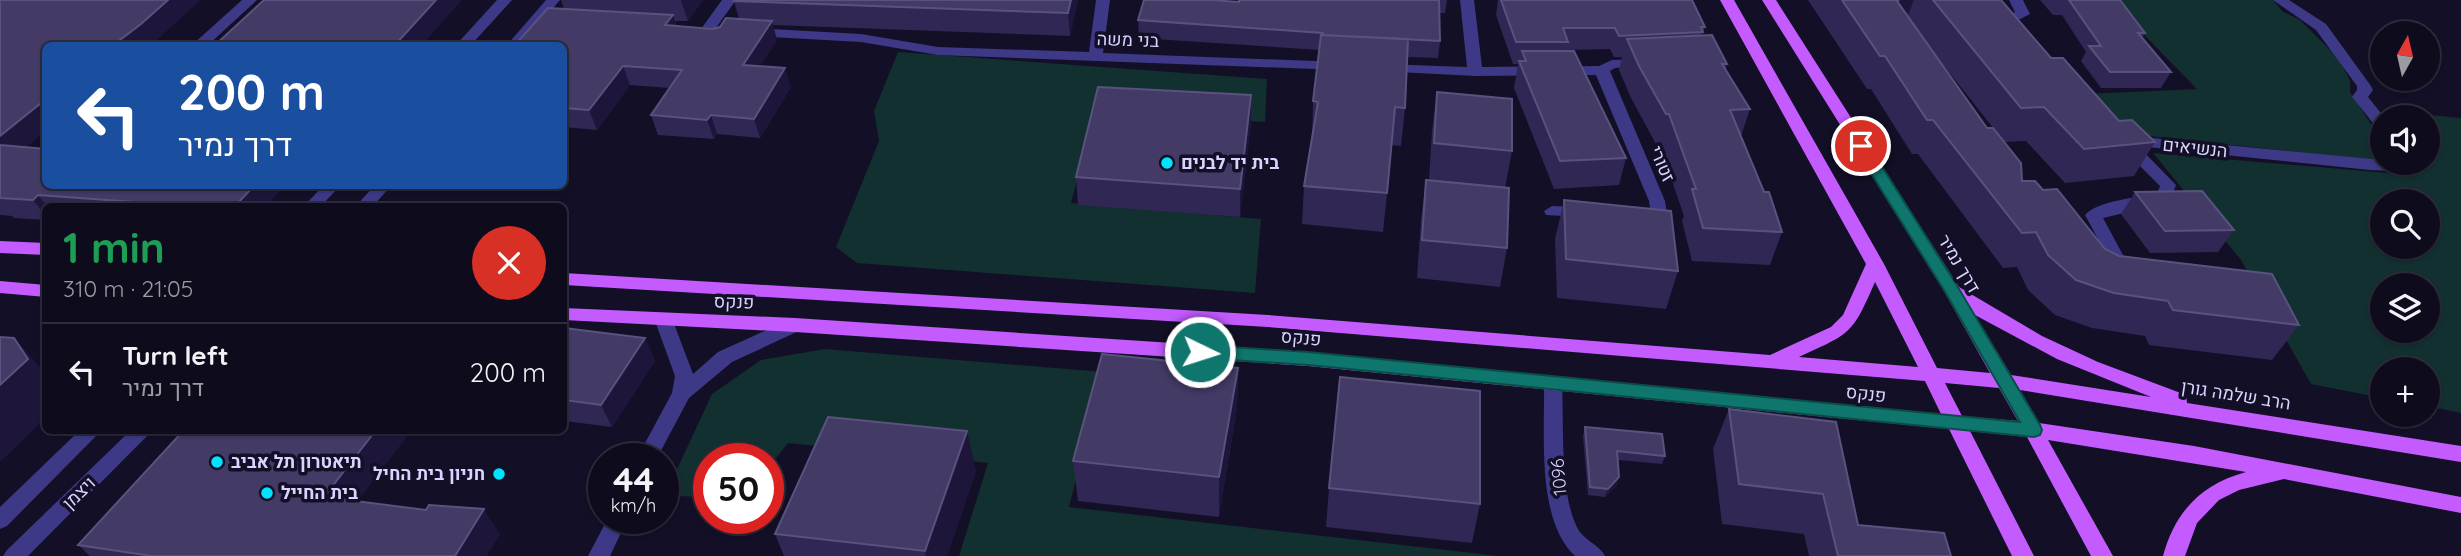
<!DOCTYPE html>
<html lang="en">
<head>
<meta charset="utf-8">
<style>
	:root { --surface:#0e0b1c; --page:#171425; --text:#f1f3f6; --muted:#9b9ba3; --line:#2e2b3b }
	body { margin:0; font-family:Quicksand,Heebo,sans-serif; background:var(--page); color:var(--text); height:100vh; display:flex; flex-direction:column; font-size:26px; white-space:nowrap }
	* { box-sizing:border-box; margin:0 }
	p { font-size:23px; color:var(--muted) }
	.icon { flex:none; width:38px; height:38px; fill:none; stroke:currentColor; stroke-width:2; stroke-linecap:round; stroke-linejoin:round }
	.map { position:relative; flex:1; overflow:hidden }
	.details { position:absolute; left:42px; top:203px; width:525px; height:231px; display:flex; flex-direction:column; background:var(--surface); border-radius:10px; box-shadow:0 2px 5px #0004,0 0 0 2px var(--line) }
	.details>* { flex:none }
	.hud { position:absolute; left:42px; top:42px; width:525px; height:147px; border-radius:10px; box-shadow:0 2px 5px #0004,0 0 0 2px var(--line); background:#1a4fa0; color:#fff; overflow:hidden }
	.needle { width:46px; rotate:8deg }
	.fabs { position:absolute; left:2370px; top:21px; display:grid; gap:14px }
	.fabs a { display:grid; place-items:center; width:70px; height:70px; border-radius:50%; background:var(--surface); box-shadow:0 2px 5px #0004,0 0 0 2px var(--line); font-size:35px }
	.speed { position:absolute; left:588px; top:443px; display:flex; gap:14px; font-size:35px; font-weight:700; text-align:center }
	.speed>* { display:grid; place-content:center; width:91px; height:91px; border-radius:50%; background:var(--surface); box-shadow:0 2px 5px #0004,0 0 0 2px var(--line); line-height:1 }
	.speed small { font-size:18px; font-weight:400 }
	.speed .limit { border:10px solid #d22; background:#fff; color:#111 }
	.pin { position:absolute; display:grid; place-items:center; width:60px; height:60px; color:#fff; margin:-30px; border:4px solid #fff; border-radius:50%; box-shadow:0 2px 7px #0007 }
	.me { position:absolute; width:77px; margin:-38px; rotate:94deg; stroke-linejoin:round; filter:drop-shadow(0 0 5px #0008) }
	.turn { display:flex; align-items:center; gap:24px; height:147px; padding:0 21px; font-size:32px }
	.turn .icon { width:91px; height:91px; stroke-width:2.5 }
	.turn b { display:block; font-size:49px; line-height:60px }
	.round { display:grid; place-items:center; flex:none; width:74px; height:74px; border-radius:37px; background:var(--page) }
	.overview { display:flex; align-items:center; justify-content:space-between; height:119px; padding:0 21px }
	h1 { font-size:42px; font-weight:800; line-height:52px; color:#1e9e55 }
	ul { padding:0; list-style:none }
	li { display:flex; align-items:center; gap:21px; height:98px; padding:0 21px; border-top:2px solid var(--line) }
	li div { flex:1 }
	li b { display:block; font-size:26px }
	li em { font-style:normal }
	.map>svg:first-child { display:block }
	.green { fill:#11302f; fill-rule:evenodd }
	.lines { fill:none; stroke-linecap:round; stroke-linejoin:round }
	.minor { fill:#3d3986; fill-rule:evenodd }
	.major { fill:#c35bff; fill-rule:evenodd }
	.wall { fill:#312754; fill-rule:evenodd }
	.shaded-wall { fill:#1d163a }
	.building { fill:#433a66; stroke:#5a527e; stroke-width:2 }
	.route { fill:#0f766e; stroke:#0a4d48; stroke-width:2 }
	.poi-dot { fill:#00e3ff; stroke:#130f26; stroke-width:2.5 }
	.labels { text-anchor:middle; stroke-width:7; stroke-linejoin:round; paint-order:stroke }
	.street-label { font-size:18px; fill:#d9d4ff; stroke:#130f26 }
	.poi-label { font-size:18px; font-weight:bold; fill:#d9d4ff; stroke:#130f26; text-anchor:start }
</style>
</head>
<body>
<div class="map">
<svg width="2461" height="556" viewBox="0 0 2461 556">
	<rect width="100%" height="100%" fill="#130f26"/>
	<!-- green -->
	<path class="green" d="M2110,0H2273L2282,11L2300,20L2339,59L2350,81V92L2382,141V154L2377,159H2364L2130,134L2086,94L2197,89Z
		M898,52L1267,79L1265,122L1095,113L1071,203L1261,219L1255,293L857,263L836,247L879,141L874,111Z
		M2389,111L2461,118V413L2427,406V369H2382V398L2311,384L2241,260L2153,153L2411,175L2427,168L2425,163H2427V117H2395ZM2382,201H2427V247H2382ZM2382,285H2427V331H2382Z
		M825,349L1103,372L1069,507L1499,556H959L988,463L788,443L768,468V458H709V498L665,495L712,394L761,360Z"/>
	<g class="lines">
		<!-- minor -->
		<path class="minor" d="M242,0H257L207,46H191Z
			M497,0H512L470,46H455Z
			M546,0H560L521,46H506Z
			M722,0H736L713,32H703L701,29Z
			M1096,0H1110L1103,53L1341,62L1348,66L1341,70L938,55L861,42L751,36L744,32L751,28L861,34L938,47L1089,52Z
			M1460,0H1474L1482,67L1599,66L1612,60L1648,59L1650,62L1648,65L1615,68L1610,71L1665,201L1667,214L1665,218H1639L1631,213L1639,208H1650L1649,201L1596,75L1475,76L1378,71L1376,68L1383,64L1467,67Z
			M2009,0H2023L2030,14L2005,27L1998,23L2015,12Z
			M2273,0H2289L2326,24L2371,86L2373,90L2368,97L2384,117H2382V130L2377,128L2352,97L2357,90V86L2316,30Z
			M2132,136L2382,160V163H2411L2409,167L2392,171L2370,170L2138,146L2176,185L2170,202L2103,218L2123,255L2138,261L2141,265L2132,271L2111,263L2085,215C2097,201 2138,197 2157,194L2160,186L2118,144Z
			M323,186H340L321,206H304Z
			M374,186H391L373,206H356Z
			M1552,206L1583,207L1591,212L1583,217L1546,215L1544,211Z
			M664,315L670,316L673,321L693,374L718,352L789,320H801L804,325L801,330L732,362L689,398L657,458H637L672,393L675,376L655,321L658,316Z
			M1553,377L1560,379L1562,384C1564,423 1560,491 1576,525C1582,540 1599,544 1605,556H1575C1536,520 1545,433 1544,384L1546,379Z
			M80,430H102L7,526L0,529V507Z
			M131,430H153L28,556H3L7,550Z
			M608,518H628L610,556H588Z"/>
		<!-- major -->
		<path class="major" d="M1720,0H1734L1884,264L1937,368L1990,373L1944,291L1762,0H1776L1959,287L2042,336L2098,362L2186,395L2187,403L2461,446V462L2020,390L2039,423L2194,446L2461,497V513L2284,479L2239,490L2219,500L2197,523L2185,556H2163C2175,511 2202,484 2246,472L2048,440L2113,556H2091L2027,437L1970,431L2034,556H2012L1949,429L1308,366L795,332L564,320V308L795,318L1308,352L1941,414L1925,381L1268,327L564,285V273L1268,315L1770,355L1831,327L1843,315L1866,264ZM1875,282L1918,367L1799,357C1851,333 1852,335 1875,282ZM1975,315L2057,359L2151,397L2011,375ZM1945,383L1999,388L2018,421L1962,416Z
			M0,241L46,243V255L0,253Z
			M0,281L46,285V297L0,293Z"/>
	</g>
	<!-- wall -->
	<path class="wall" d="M0,0L46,46V130L26,147L266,206H46V220L14,218L12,216L0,215Z
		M561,0H703L688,21H675L677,26L712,29L720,27L739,19L734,1L1078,0L1070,36L773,25L777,40L760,66L791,87L760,138L717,134L714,139L658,135L651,115L670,88L630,85L597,130L564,127V9Z
		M1238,0H1447L1445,13H1440V41L1438,58L1408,57L1405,108L1401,146L1392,145L1383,232L1302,224L1304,186L1312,139L1313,101L1320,50L1139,38L1138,20L1238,2Z
		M1498,0H1692L1705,27L1702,35L1727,64L1726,69L1750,109L1741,136L1782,232L1770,265L1692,261L1682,221L1684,216L1660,146H1657L1631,98L1619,70L1622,57H1614L1610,49L1566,50V51L1626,158L1619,185L1554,189L1514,88L1518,64H1513L1496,15Z
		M1808,0H2001L2051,58L2119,121L2155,142L2134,176L2065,183L2026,141L2004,142L2022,181L2043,190L2105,249L2119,256L2299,325L2272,360L2149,345L2145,336L2092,328L2055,315L2028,290L2017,267L2003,268L1918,154H1912L1871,89H1867ZM1930,48L2001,138L1987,128Z
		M2040,0H2122L2121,1L2145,33L2142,38L2171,72L2161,88H2101L2081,61L2086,52L2062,15H2053Z
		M1437,92L1512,151L1505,188L1507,248L1500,287L1417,278L1421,219L1426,180H1429L1432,130Z
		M1251,95V122L1240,217L1078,205L1076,177Z
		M2135,192L2234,230L2218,252L2150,253L2121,214Z
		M1564,200L1678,271L1666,309L1557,298L1555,239Z
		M564,328L645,338L655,361L612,427L564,421Z
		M1238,368L1237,408L1219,517L1078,501L1073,461Z
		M1729,409L1858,525L1951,556H1809L1804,534L1722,524L1713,449Z
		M1585,427L1665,456L1662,464L1618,460L1617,485L1605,497L1588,495L1583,436Z
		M976,471L947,556H784L775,534Z
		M1329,488L1480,504L1472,543L1326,527Z
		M358,502L500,534L486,556H90L78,545Z"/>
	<!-- shaded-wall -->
	<path class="shaded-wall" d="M168,0H201L150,46H112Z
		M436,0H462L421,46H394Z
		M681,0H703L688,21Z
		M1071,0H1078L1070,36L1068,13Z
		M1899,0H1914L1907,18L1897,1Z
		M673,15L679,34L665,25Z
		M772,21L777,40L749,84L743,65Z
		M623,66L630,85L597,130L589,110Z
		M785,68L791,87L760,138L754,119Z
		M1251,95V122L1240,217V189Z
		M46,99V130L6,164L0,156V136Z
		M711,115L717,134L714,139L707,120Z
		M254,186H285L266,206H235Z
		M38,195L47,206H46V216L33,200Z
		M14,338L46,374V418L0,462V385Z
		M645,338L655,361L612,427L601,405Z
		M1238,368L1237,408L1219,517V477Z
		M376,430H412L342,522L324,497Z
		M967,431L976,471L947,556H926L925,551Z
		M1619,477L1617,485L1605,497L1608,489Z
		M484,509L500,534L486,556H455Z"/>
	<!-- building -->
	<path class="building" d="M0,0H168L141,24L112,46H46V99L0,136Z
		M264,0H436L394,46H214Z
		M735,0H1071L1068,13L734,1Z
		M1144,0H1211L1239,2V0H1439L1440,41L1323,35V33L1138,20Z
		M1501,0H1692L1705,27H1701L1703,32L1619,36L1615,28H1563L1568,42H1516Z
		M1842,0H1899L1897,1L1987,128H1993L2021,163L2022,181H2035L2043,190L2057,189L2105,249L2119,256L2272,274L2299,325L2173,310L2168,301L2114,293L2076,280L2048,255L2036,232L2022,233L1933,120H1927L1885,56H1880Z
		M1933,0H2001L2051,58H2063L2119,121L2132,120L2155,142L2084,149L2044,107L2021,108Z
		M2069,0H2120L2145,33H2138L2171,72H2110L2089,46H2101Z
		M548,8L673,15L665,25L712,29L720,27L726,18L772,21L743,65L785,68L754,119L711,115L707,120L651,115L682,70L623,66L589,110L564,108V46H514Z
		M1321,35L1408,39L1405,108L1395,107L1387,193L1304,186L1318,102L1313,101Z
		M1712,35L1727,64H1722L1750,109L1730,110L1764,192H1769L1782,232L1703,228L1692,189H1696L1669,114H1666L1639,66L1627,39Z
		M1522,51H1574L1626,158L1560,161L1519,61H1526Z
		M1098,87L1251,95L1240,189L1076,177Z
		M1437,92L1512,99V151L1434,143Z
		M0,145L46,149V186H254L235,206H190L38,195L33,200L0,198Z
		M1426,180L1509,188L1507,248L1422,240Z
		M2202,191L2234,230L2165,231L2135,192Z
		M1564,200L1671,211L1678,271L1566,259Z
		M564,328L645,338L601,405L564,400Z
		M0,337L14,338L28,359L0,385Z
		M1102,354L1238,368L1219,477L1073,461Z
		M1340,377L1480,391V504L1329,488Z
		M1729,409L1836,422L1858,525L1944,533L1951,556H1838L1823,494L1739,484Z
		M828,417L967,431L925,551L775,534Z
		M1585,427L1662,434L1665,456L1617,451L1619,477L1608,489L1590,487Z
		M184,430H376L324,497L426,510L429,505L484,509L455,556H152L78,545Z"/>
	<!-- route -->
	<path class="route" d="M1861,142L1867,143L1956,284L2040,425L2042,430L2040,435L2034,437L1308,365L1200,358L1192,352L1200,345L1308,352L2020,422L1944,290L1854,146Z"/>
	<!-- markers -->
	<g class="poi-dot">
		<circle cx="1167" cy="163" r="7"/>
		<circle cx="217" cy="462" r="7"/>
		<circle cx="499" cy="474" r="7"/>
		<circle cx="267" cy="493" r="7"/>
	</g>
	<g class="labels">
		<!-- street labels -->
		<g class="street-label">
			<text transform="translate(1128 40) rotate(2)" y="6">בני משה</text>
			<text transform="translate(2195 148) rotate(6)" y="6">הנשיאים</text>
			<text transform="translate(1662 164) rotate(67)" y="6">זטורי</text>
			<text transform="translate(1959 264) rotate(59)" y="6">דרך נמיר</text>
			<text transform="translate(734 302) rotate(2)" y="6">פנקס</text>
			<text transform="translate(1301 338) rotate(5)" y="6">פנקס</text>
			<text transform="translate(1866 394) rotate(6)" y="6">פנקס</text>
			<text transform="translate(2236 395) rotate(9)" y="6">הרב שלמה גורן</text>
			<text transform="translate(1559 477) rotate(-95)" y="6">1096</text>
			<text transform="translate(79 493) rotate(-44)" y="6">ויצמן</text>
		</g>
		<!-- poi labels -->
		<g class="poi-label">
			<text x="1181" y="169">בית יד לבנים</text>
			<text x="231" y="468">תיאטרון תל אביב</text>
			<text x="485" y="480" text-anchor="end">חניון בית החיל</text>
			<text x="281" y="499">בית החייל</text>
		</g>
	</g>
</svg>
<div class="fabs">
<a><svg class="needle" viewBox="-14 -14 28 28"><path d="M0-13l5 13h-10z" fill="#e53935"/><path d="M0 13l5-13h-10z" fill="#9b9ba3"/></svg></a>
<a><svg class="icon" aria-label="sound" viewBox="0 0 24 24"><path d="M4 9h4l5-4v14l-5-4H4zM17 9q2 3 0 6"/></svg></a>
<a><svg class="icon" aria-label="search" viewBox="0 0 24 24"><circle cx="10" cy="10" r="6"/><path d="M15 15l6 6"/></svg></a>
<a><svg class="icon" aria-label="layers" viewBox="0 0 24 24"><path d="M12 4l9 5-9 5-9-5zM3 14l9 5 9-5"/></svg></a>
<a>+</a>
</div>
<div class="speed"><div>44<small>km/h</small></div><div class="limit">50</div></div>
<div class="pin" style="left:1861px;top:146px;background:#d93025"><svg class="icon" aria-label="arrive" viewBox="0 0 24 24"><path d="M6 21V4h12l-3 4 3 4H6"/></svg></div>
<svg class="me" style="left:1200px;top:352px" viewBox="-20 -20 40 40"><circle r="17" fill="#0f766e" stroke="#fff" stroke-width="3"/><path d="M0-11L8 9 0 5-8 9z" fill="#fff"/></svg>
<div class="hud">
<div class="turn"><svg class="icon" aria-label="left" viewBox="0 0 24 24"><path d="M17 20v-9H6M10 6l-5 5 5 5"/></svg><div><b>200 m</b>דרך נמיר</div></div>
</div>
<section class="details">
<div class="overview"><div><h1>1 min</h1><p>310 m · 21:05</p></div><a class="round" style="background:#d93025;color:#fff"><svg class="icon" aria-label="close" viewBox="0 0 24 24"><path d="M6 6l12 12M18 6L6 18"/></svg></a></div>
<ul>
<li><svg class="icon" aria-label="left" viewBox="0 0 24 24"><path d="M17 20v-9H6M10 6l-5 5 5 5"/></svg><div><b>Turn left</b><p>דרך נמיר</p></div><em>200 m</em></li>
</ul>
</section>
</div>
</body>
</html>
